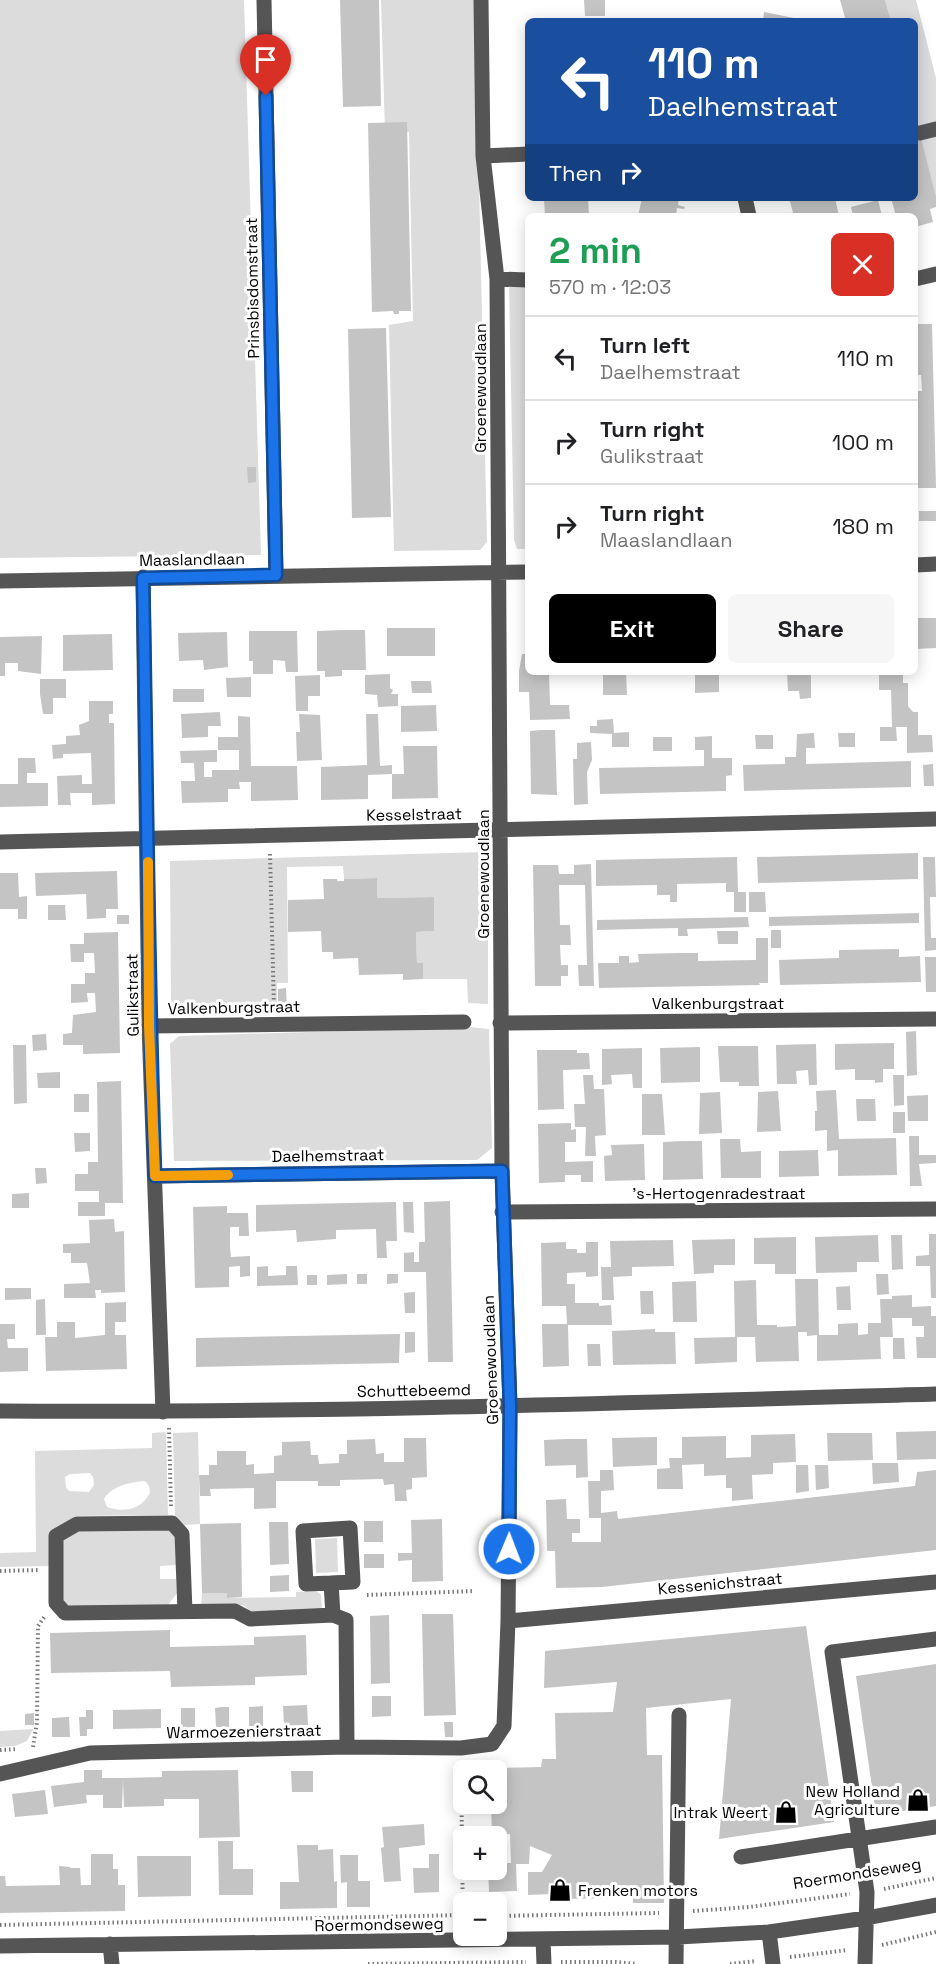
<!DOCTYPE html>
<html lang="en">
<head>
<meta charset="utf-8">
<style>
	:root { --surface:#fff; --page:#f6f6f6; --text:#202124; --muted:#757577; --line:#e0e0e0; --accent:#000 }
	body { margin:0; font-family:"Space Grotesk",sans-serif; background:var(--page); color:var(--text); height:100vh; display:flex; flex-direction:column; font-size:22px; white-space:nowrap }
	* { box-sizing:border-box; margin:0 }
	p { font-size:20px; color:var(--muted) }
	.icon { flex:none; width:33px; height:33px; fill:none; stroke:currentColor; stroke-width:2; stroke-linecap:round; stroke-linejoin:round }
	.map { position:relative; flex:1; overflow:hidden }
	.details { position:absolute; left:525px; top:213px; width:393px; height:462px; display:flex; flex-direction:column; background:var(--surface); border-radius:9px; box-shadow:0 3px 15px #0003 }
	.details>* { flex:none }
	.banner { position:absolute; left:525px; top:18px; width:393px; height:183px; border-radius:9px; box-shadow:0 3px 15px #0003; background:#1a4fa0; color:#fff; overflow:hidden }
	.fabs { position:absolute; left:453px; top:1760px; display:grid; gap:12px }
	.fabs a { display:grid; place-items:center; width:54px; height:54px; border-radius:9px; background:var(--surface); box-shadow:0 3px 15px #0003; font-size:30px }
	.pin { position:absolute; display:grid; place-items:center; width:51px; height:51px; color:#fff; margin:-62px -26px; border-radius:50% 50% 50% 0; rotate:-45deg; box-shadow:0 0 6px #0007 }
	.pin .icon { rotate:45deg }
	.me { position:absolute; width:66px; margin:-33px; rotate:1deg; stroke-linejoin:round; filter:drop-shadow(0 0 4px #0008) }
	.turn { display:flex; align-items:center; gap:21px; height:126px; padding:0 24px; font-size:27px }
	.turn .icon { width:78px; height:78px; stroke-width:2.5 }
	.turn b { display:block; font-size:42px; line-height:51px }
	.then { display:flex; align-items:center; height:57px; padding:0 24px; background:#0003; gap:12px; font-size:22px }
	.round { display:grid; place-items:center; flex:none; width:63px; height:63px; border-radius:9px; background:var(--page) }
	.summary { display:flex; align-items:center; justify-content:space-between; height:102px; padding:0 24px }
	h1 { font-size:36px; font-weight:600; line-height:45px; color:#1e9e55 }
	.action { display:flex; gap:12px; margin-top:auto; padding:12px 24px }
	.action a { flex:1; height:69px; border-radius:9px; background:var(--accent); color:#fff; font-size:24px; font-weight:600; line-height:69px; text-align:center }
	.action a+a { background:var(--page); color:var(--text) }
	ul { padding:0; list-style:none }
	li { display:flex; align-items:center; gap:18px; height:84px; padding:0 24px; border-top:2px solid var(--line) }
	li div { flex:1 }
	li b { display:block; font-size:22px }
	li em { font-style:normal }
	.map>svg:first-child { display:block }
	.green { fill:#dcdcdc; fill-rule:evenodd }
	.building { fill:#c4c4c4 }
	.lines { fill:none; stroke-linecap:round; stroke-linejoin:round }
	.path { stroke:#777; stroke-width:4; stroke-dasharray:1.5 3; stroke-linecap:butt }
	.minor { stroke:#555; stroke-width:15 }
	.route-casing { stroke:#114b97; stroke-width:15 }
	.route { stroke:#1a73e8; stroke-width:10 }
	.slow { stroke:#f59e0b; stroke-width:10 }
	.labels { text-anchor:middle; stroke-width:6; stroke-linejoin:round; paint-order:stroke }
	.street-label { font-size:16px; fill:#000; stroke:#fff }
	.poi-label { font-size:16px; fill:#000; stroke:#fff; text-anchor:end }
</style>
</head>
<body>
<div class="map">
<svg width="936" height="1964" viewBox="0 0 936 1964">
	<rect width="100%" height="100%" fill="#fff"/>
	<!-- green -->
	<path class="green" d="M0,0H244L261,555L0,558Z
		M381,0H475L487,542L480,550L394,551L389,325L413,321L409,132H385Z
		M885,0H916L936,78V196L915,114V21H891Z
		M509,287H528V549H517L514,540Z
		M484,852L488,865V1004L468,1003L467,979H423V963H417L416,932L434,931L433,897L377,898V878L344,879L343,866L287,867L288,983H277V1005L171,1007L170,861Z
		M469,1027L489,1029L492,1148L477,1160L174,1161L170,1044L179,1036Z
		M166,1432L168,1515L75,1516L52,1532L51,1566L0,1567V1553L36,1552L35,1451L152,1448V1433ZM90,1473L93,1477L94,1485L89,1492L69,1491L66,1487L65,1477L70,1474ZM145,1481L149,1486L150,1493C141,1510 124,1513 107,1507L104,1499C112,1486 130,1482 145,1481Z
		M198,1432L200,1524L184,1525L175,1517L173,1433Z
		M165,1528L175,1535L176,1565L160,1566V1579H176L177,1593L168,1605L71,1608L61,1598L62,1541L79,1529Z
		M337,1538L338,1572L316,1573L315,1539Z
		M316,1591L321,1595L322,1607L317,1611L251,1612L243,1605H201L202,1593H227L228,1598L296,1597V1592Z
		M33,1729L27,1741L15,1746L0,1747V1731Z"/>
	<!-- building -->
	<path class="building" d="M340,0H379L381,106L343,107Z
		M584,0H605V16H585Z
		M840,0H885L891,21H846Z
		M764,12L794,18L795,21H763Z
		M407,122L411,311H399V314H394L393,311L372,312L368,123Z
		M920,133L936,196V207L930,209L933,222L915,227V216H896L891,198H915V134Z
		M544,198H588L589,216H545Z
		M642,198H679L678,205L685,207L684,209L677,208L676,216H638Z
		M789,198H835L839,216H794Z
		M878,200L882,216H853L851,207Z
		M915,324H932L936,488H915V391H922L921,375H915Z
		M386,328L391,517L352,518L348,329Z
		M247,467H256V482L248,483Z
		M919,511H936V521H919Z
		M915,618H936V648L915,649Z
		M387,628H435V656H387Z
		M342,630H365L366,670H342V676L325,677V671H317V631Z
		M249,631H297L298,672H286L285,661L273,660V674H253V661H249Z
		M227,632L228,667L204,670L203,660L179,661L178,633Z
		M112,634L113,670L63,671V635Z
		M42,636L41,674L18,671V663H5V676H0V637Z
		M522,654H528V672H549L550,705H569L570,719L530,720L529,692H519V671Z
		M603,672H626L627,695H603Z
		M695,672H719V692L695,693Z
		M787,672H811V698L800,699L799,691H788Z
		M879,672H903V683H908V706L913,712H918V735H932L933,752L907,753V727H896L897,741H880V727H892L891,690H879Z
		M390,674V688L393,690L391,694H398V706L378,707L377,695L365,694V675Z
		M320,675V696H308V711H296L295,676Z
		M251,677V697H227L226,678Z
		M40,679H66V698H53V714H43L40,694Z
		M411,681H431L432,693H412Z
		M173,689H204V702H173Z
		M89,701H113V714H109V723H114L115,804L92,805V793H70L71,805H58L57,776L82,775V784H92L91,753L63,754V758L53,759L52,745L66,744V736L80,735L79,725L89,721Z
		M436,705L437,731L401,732V706Z
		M220,712L221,726H208V737L182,738L181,714Z
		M299,714L320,715L322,760L297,761L296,732H300Z
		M366,714H378L380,766L392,765V774L368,775V799L321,800V767L367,765Z
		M238,716L250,717L251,766H297L298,800L251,801V782H239L240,789H228V802L182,803L181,781H195L194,763H181L180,751L217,750V762H204V777H212V770H239V750H218V737H238Z
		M613,719L614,733L629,732V747H612V734L590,733V726H597V720Z
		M541,730H555L557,795L531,794L530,731Z
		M814,733L815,748H806V764L911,761V787L744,791L743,765L785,764V757H796L797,734Z
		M838,733H855V747H839Z
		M755,735H773V749H756Z
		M712,736V758H732V775L726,776V791L600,794L599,768L704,766V750H695V737Z
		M653,737H672V751H653Z
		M591,742L592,760L587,772L588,804L574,805L573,759H577V743Z
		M403,746H437L438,798L392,799V774H404Z
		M18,758H35L36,773H27V783H48V806L0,807V784H18Z
		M933,764L934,786H924L923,765Z
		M918,853V879L758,883L757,857Z
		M737,857L738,892H746V912H734V892H726V883L677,884V902H670V895H657V885L596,886V860Z
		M923,857H935L936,897H930L931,938H936V950L925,951Z
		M591,864L594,986H579L578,965H587L585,885H559L560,925H570L571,945H560L561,965H568V976H561V986H535L533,865H558L559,874H574V865Z
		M117,871L118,909H106V918L87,919L86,894L36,896L35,873Z
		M0,873H18L19,897L27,896V919H18V909H0Z
		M377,878V898L434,897V931L416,932L417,963H423V979L403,980V974L359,975L358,958L333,959V952H322L321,931L288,932V900L324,899L323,879H337V881H344V879Z
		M749,892H765L766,912H749Z
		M48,905H65L66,920H48Z
		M919,913V923L769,926V917Z
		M117,915H129V924H117Z
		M748,917L749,927L687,929L688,936H678V928L597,930V920Z
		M771,930H781V948H771Z
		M717,931H738V944H718Z
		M118,932L120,1053L83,1054V1045H63V1034L72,1033L73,1015L96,1012L95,993H87L88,1002L71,1003V984H85V973H95L94,953H84V962H71L70,944H84V933Z
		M756,938H768V983H759L760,985L599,988L598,963H619V956H629V963L639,962L638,954L678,953H698V961L756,960Z
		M899,949V957L920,956L921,982L780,985L779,960L839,958V950Z
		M925,957H936V992H926Z
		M286,988L287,1009H278V989Z
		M916,1031L917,1075L907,1076L906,1032Z
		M46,1034L47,1050L33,1051L32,1035Z
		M894,1043V1069H883V1082L875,1083V1080H855V1069L835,1070V1044Z
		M816,1044L817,1085H809L808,1070L796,1071L797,1084H777L776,1045Z
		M13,1045H26L27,1103L14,1104Z
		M718,1046H758L759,1086H739V1082H720Z
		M700,1047V1082L661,1083L660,1048Z
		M642,1048V1088H633L632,1074L611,1075L612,1084L602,1085V1049Z
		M537,1050H577V1053H589L590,1069L563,1070L564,1109L538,1110Z
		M60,1072V1088H38L37,1073Z
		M583,1075H593L594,1089H604L606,1135L595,1136L596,1156H585L586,1127H575L574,1104H585Z
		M893,1075H904V1105L894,1106Z
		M121,1081L123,1203H105V1216H78V1202H99V1191H75V1174H88V1162H98L97,1082Z
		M836,1090L839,1139L896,1138L897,1175L838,1176V1150L827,1151V1130L815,1131V1111H817L816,1091Z
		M778,1091L781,1131L757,1132L758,1092Z
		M720,1092L722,1133L699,1134L700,1093Z
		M74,1094H89V1112H74Z
		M642,1094H662L665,1135H642Z
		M928,1095V1121H908L907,1096Z
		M856,1099H875L876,1121H857Z
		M893,1112H905V1133H893Z
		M571,1123V1130L576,1129V1142H565V1162L593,1161V1182H581V1175H565V1182L539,1183L538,1124Z
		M74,1133H90V1151L75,1152Z
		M909,1136H919V1155H936V1163L919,1164L922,1186H910Z
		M720,1139H740L741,1152L761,1151V1178H721Z
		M683,1141H702L703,1179L663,1180V1142Z
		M644,1144L645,1180L605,1181L604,1156L612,1155L611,1145Z
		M818,1150L819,1176L779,1177V1151Z
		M35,1168H46L47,1183L36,1184Z
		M29,1193V1208H12V1194Z
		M450,1201L453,1362H428L426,1272H404V1253L414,1252V1262H419V1242H425L424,1202Z
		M396,1202L397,1241H386L387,1258H377L376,1229L336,1230V1239L297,1242L296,1230L256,1232V1205Z
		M403,1202H413L414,1233L404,1232Z
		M227,1206V1213H248L249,1236H239V1227H230V1247L231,1257L250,1256V1276L240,1277V1266L229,1267V1287L195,1288L193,1207Z
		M114,1219L115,1232L124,1231L125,1292L101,1293V1290H95L96,1298H64V1284L90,1283L87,1263H71V1253H63V1244L90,1243L89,1220Z
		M929,1234H936V1298H931L930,1266H916V1256L929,1255Z
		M878,1235L879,1262H857V1272L816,1273L815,1237Z
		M891,1235H902L903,1269L892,1270Z
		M796,1237V1274H775V1264H754V1238Z
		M735,1239V1265H714V1273L694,1274L692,1240Z
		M673,1240L674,1266L632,1267V1276L613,1277L614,1300H602L601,1267H611L610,1241Z
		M566,1242V1249H577V1253H586V1242H598V1276L586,1277V1272L567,1273V1284H575V1303H599V1306L611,1305L612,1325H568L569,1366L543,1367L542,1324H567L566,1306H542L541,1243Z
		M268,1266V1276L286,1275V1266H297L298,1285L257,1286V1267Z
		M347,1274V1284L327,1285V1275Z
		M357,1274H367V1284H357Z
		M387,1274H398V1283L387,1284Z
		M876,1274H888L889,1294L877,1295Z
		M307,1275H317V1285H307Z
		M795,1279H818L819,1335H838V1324L858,1323V1335L868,1334V1323H881L880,1299H892V1296L912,1295V1307L931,1306V1316H936V1358H917L916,1337H924V1326H912V1318H892L893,1337H880L881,1359L817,1361V1335L807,1336V1332H798L799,1361L756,1362L755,1337H737V1362L695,1364L694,1338L735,1337L734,1281L756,1280L757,1325H777V1327L796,1326Z
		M696,1281L697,1322H673L672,1282Z
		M850,1286L851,1310H837L836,1287Z
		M5,1288H31V1299L5,1300Z
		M640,1291H653L654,1314H641Z
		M415,1292V1313H405L404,1293Z
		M45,1299L46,1335H36V1300Z
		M126,1302V1322H115V1335H126L127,1369L46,1371L45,1337H57V1322H75V1338L105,1335V1303Z
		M0,1324H15V1339H7L8,1348H28V1371L0,1372Z
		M655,1329V1332H675L676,1364L613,1365L612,1331Z
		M405,1332H415V1352L405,1353Z
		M400,1334L399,1363L196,1367V1338Z
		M893,1338H904L905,1359H893Z
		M587,1344H600L601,1366H588Z
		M936,1431V1459L897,1460L896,1432Z
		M827,1433H872L873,1460L828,1461Z
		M795,1434L796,1462L773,1463V1474L752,1475L753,1499L732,1501V1488H726V1475L704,1476V1464L682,1465L683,1489H657V1469L670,1468L669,1458H682V1437L726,1436V1458L751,1457V1435Z
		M657,1437V1465L613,1467L612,1438Z
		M404,1438H426L427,1477L412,1478V1489L406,1490L407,1501H395L394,1484L384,1485L383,1479L340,1480V1486H318V1481H276V1508L254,1509V1488L210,1489L211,1496H200L199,1475H209V1465H217V1451H246V1465L254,1464V1474L274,1473V1456L282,1455V1442L310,1441L311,1455H318L319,1464L339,1463V1454H347V1440L375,1439L376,1454L384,1453V1462H404Z
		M566,1439H587L588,1477L576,1478V1465L545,1466L544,1440Z
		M872,1463H898L899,1482L873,1484Z
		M796,1465H808L809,1491L796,1493Z
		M815,1465H828L829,1488L816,1490Z
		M600,1470H613L614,1490L601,1491V1513L617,1511L618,1519L915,1486L917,1472L936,1470V1550L602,1587L556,1588L555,1551H547L546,1500L566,1499L567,1519H580V1533H572V1542H601V1518H589L588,1481H600Z
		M442,1519L443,1581L412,1582V1560L398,1561V1553H412L411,1520Z
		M364,1521H383V1542H364Z
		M269,1522H288L289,1564L270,1565Z
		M241,1523L242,1597L227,1598V1593H202L200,1524Z
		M364,1554H384V1568H364Z
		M289,1575V1591L270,1592V1576Z
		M422,1614H453L456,1715L424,1716Z
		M389,1615L390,1683L371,1684L370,1616Z
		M806,1626L834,1822L719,1839L731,1699L646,1708L647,1755H662L664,1903H633V1898L552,1899V1894L528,1895V1872H542L552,1855L530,1846L529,1864H516L517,1891L489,1892L488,1869H496V1863H511L510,1834L492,1835L491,1803H496V1768L541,1767L542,1759H556L555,1713L613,1712L617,1682L544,1688L545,1651Z
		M170,1630V1647L254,1645V1637L306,1635L307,1675L255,1677V1685L171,1687L170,1671L51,1673L50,1633Z
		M936,1664V1806L876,1815L856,1676Z
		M372,1696H391V1716L372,1717Z
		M307,1705L308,1725L284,1726L283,1706Z
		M263,1706V1726H249V1707Z
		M222,1707H229V1727H216L215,1708Z
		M181,1708H195V1727L181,1728Z
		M161,1709V1728L113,1729V1710Z
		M86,1710H93V1729H87V1736H80L79,1717H86Z
		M34,1713V1725H25V1714Z
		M69,1717L70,1737H52V1718Z
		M444,1722H453V1737H445Z
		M84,1770H102V1778H122L162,1777V1771L238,1770L240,1837L199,1838V1799H164V1806L124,1807L123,1780L122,1808H103V1795H86L87,1803L54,1807L51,1786L84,1782Z
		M291,1771H313V1792H292Z
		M45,1790L48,1814L15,1817L12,1794Z
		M424,1824L425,1845L399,1848L401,1881L384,1882L381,1848L384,1847L382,1827Z
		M218,1841H233V1869H253V1895H219Z
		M297,1845H318V1850L333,1849L334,1882L337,1881V1908L280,1909V1882H299Z
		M91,1854H113V1869H118V1885H125V1911L0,1913V1876H5L6,1886L60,1885L59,1866L70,1867V1868H80L81,1885H91Z
		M429,1854H439V1892L414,1893L413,1868H429Z
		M340,1855H358V1881H370V1907H347V1882L341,1883Z
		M137,1856H191V1896L138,1897Z"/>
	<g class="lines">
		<!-- path -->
		<path class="path" d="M270,854L274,1008
			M169,1428L171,1507
			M0,1571L38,1570
			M367,1595L474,1591
			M33,1747L37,1722L38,1626L45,1616
			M0,1750L18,1749
			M461,1766L463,1924
			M884,1889L936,1878
			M693,1911L749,1907L850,1894
			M496,1916L659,1913
			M0,1925L464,1915
			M882,1945L936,1932
			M790,1957L848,1950
			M561,1962H616L637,1964
			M368,1964L526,1962
			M730,1964L756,1961"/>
		<!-- minor -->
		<path class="minor" d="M264,0L276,575
			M920,133L936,129
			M483,156L528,154
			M745,198L749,216
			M497,279L528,280
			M915,279L936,274
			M915,565L936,564
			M143,577L149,1026L163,1412
			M0,581L528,572
			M0,842L936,819
			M500,1023L936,1019
			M149,1026L464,1022
			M155,1176L502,1171
			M502,1212L936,1209
			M0,1411C312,1413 624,1403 936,1394
			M331,1583L306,1584L303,1531L350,1528L353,1582L331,1583L333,1615
			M185,1611L182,1534L172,1523L77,1524L56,1536V1603L65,1613L235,1611L250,1619L333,1615L346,1620L347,1747
			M508,1621L936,1582
			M0,1774L90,1753L347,1747L461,1748L492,1744L504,1726L508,1621L510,1406L502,1171L497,279L483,156L481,0
			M741,1857L936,1827
			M769,1932L773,1964
			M543,1939L544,1964
			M110,1944L112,1964
			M0,1946L678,1937L769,1932L866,1918L936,1905
			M676,1964L679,1715
			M865,1964L867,1892L832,1652L936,1639"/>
	</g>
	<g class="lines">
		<!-- route casing -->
		<g class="route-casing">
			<path id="route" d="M266,96L276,575L143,578C147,777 148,977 155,1176L502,1171L510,1406L509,1549"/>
		</g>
		<!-- route -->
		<use href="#route" class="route"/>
		<!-- slow -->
		<path class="slow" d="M148,862L149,1026L155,1176L228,1175"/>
	</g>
	<!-- icons -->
	<defs>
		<g id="shop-bare" transform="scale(1.8)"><path d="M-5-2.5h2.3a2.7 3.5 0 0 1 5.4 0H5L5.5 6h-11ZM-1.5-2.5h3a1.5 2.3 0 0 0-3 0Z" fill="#000" stroke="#fff" stroke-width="2.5" paint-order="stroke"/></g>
	</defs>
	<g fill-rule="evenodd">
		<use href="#shop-bare" x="918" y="1800"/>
		<use href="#shop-bare" x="786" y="1812"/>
		<use href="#shop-bare" x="560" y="1890"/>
	</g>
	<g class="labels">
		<!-- street labels -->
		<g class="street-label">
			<text transform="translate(252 288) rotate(-91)" y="6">Prinsbisdomstraat</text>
			<text transform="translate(480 388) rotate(-90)" y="6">Groenewoudlaan</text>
			<text transform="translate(192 559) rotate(-1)" y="6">Maaslandlaan</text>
			<text transform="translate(414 814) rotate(-1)" y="6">Kesselstraat</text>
			<text transform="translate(483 874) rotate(-90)" y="6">Groenewoudlaan</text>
			<text transform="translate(132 995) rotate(-91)" y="6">Gulikstraat</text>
			<text x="718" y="1009">Valkenburgstraat</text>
			<text transform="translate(234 1007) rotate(-1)" y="6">Valkenburgstraat</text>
			<text transform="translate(328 1155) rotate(-1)" y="6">Daelhemstraat</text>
			<text x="719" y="1199">'s-Hertogenradestraat</text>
			<text transform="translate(490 1360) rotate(-92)" y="6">Groenewoudlaan</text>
			<text transform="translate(414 1390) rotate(-1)" y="6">Schuttebeemd</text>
			<text transform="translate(720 1583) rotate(-5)" y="6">Kessenichstraat</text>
			<text transform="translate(244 1731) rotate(-1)" y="6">Warmoezenierstraat</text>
			<text transform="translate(857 1873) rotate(-9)" y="6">Roermondseweg</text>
			<text transform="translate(379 1924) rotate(-1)" y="6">Roermondseweg</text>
		</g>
		<!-- poi labels -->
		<g class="poi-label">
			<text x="900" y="1797">New Holland<tspan x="900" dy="18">Agriculture</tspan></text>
			<text x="768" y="1818">Intrak Weert</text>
			<text x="578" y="1896" text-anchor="start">Frenken motors</text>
		</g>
	</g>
</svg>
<div class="fabs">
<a><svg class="icon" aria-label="search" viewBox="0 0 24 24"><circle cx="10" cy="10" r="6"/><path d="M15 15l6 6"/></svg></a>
<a>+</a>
<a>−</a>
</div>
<div class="pin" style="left:266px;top:96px;background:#d93025"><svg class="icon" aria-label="arrive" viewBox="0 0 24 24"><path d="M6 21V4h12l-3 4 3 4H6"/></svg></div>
<svg class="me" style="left:509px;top:1549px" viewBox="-20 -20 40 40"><circle r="17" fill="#1a73e8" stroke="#fff" stroke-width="3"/><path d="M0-11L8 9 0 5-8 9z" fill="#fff"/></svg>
<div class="banner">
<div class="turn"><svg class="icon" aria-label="left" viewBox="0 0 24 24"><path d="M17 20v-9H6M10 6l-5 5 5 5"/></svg><div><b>110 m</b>Daelhemstraat</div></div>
<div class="then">Then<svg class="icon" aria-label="right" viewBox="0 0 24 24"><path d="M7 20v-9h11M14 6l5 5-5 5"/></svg></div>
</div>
<section class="details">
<div class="summary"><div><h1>2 min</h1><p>570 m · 12:03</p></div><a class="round" style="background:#d93025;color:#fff"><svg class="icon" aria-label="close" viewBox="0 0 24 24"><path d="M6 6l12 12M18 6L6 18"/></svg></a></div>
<ul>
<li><svg class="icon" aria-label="left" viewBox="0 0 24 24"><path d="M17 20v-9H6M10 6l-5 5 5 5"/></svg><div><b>Turn left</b><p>Daelhemstraat</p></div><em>110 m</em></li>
<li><svg class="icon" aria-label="right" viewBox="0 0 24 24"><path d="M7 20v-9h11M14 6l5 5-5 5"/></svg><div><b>Turn right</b><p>Gulikstraat</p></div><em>100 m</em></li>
<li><svg class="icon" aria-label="right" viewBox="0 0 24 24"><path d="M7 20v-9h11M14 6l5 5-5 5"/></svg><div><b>Turn right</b><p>Maaslandlaan</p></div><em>180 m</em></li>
</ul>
<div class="action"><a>Exit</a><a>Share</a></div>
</section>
</div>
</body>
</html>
